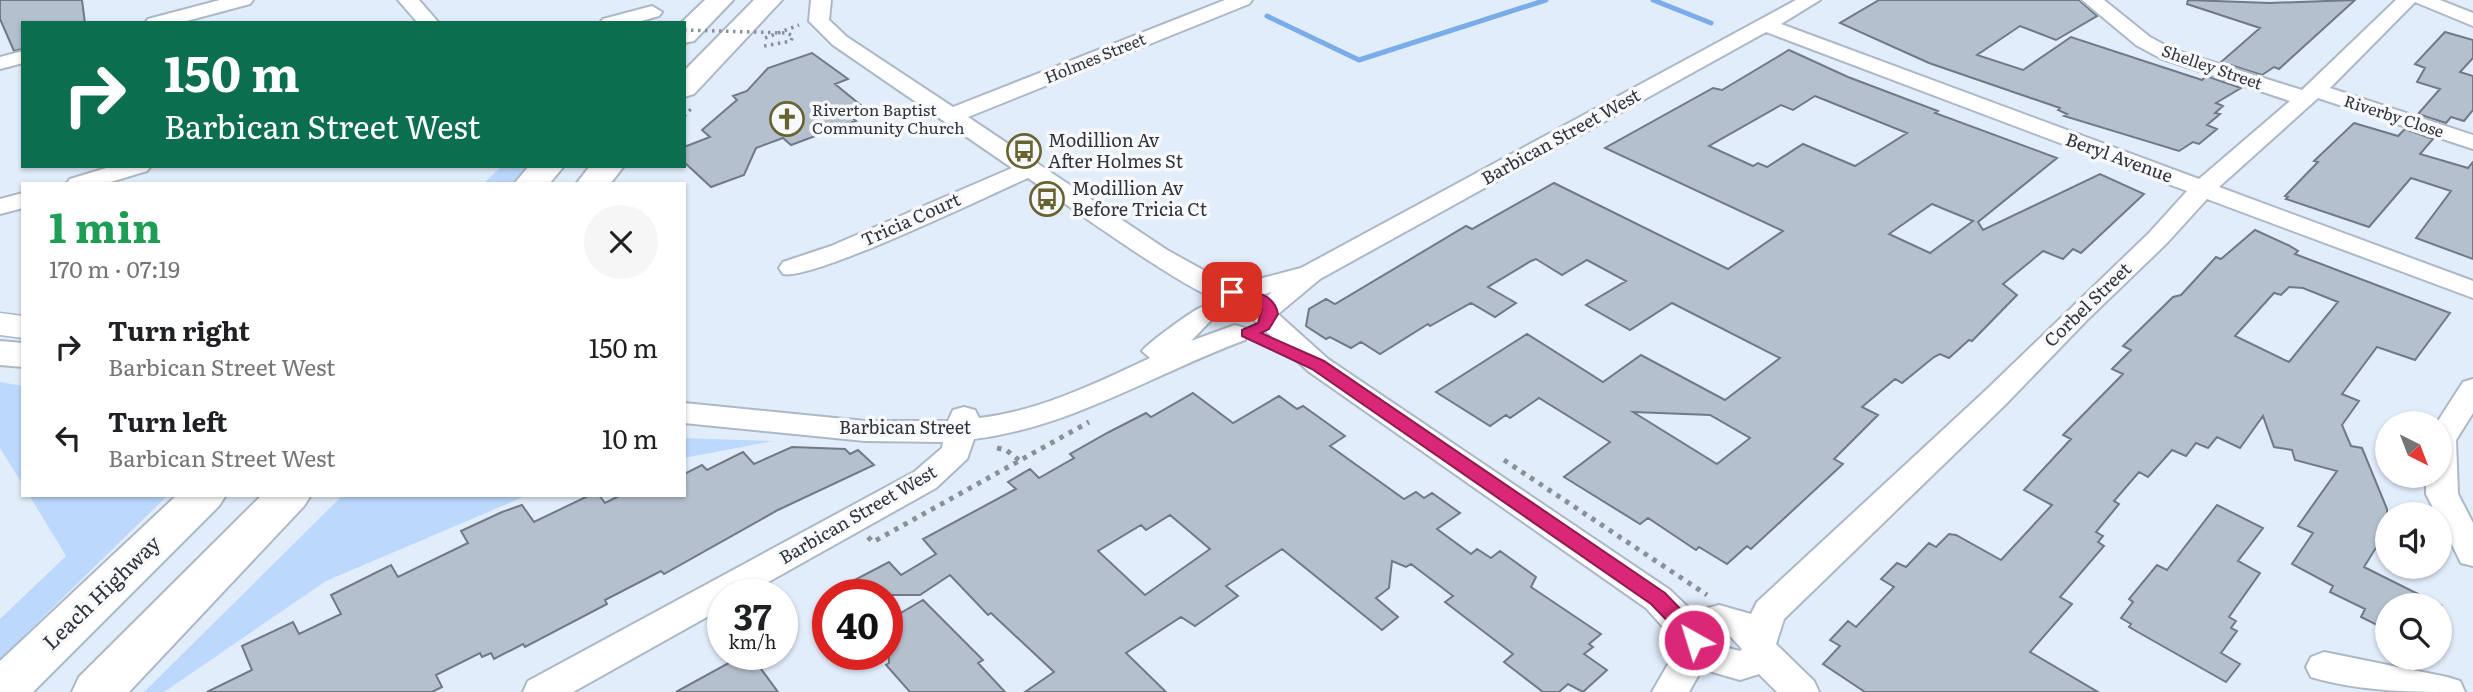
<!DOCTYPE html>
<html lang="en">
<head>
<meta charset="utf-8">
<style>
	:root { --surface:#fff; --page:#f6f6f6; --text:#202124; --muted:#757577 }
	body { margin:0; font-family:Literata,serif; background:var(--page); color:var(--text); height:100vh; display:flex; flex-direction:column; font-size:26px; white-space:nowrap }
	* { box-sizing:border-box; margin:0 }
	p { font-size:23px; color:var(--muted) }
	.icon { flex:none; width:38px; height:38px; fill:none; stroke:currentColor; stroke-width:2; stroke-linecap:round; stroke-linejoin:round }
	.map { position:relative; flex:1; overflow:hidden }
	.side { position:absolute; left:21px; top:182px; width:665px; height:315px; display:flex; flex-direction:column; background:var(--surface); border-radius:0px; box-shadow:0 2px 5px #0004 }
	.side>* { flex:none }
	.guide { position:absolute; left:21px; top:21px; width:665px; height:147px; border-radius:0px; box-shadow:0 2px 5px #0004; background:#0b6e4f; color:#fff; overflow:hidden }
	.needle { width:46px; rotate:138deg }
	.controls { position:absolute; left:2375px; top:411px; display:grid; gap:14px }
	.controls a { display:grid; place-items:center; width:77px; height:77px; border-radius:50%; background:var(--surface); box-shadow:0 2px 5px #0004; font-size:35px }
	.speed { position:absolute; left:707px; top:579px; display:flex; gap:14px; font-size:35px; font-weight:700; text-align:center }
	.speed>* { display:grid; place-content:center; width:91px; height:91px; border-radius:50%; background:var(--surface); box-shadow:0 2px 5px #0004; line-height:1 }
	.speed small { font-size:18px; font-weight:400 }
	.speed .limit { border:10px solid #d22; background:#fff; color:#111 }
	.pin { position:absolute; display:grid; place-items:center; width:60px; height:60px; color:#fff; margin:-30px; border-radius:14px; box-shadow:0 4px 10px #0006 }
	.me { position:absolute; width:77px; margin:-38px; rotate:321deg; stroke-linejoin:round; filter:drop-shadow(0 0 5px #0008) }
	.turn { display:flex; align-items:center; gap:24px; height:147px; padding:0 28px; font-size:32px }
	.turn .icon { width:91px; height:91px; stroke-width:2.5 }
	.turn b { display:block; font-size:49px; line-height:60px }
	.round { display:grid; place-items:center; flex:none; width:74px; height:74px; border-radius:37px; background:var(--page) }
	.overview { display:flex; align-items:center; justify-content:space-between; height:119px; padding:0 28px }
	h1 { font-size:42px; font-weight:700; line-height:52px; color:#1e9e55 }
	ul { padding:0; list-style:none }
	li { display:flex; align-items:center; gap:21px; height:91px; padding:0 28px }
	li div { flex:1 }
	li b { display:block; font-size:26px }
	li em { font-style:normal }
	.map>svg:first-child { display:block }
	.green { fill:#bcd9fd }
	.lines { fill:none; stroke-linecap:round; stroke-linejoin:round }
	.stream { stroke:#7aace9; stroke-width:5 }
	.building { fill:#b5c0ce; stroke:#707a87; stroke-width:2; fill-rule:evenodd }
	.minor-casing { stroke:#adb8c6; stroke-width:4 }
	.major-casing { stroke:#adb8c6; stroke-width:3 }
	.highway-casing { stroke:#adb8c6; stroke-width:4 }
	.path-far1 { stroke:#889099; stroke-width:3.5; stroke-dasharray:2.5 4.5; stroke-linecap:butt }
	.path { stroke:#889099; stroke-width:5; stroke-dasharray:4.5 6; stroke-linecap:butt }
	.minor { fill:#fff; fill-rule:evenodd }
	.major { fill:#fff; fill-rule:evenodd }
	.highway { fill:#fff; fill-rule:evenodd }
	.path-bridge { stroke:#889099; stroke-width:3.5; stroke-dasharray:2.5 4.5; stroke-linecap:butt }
	.route { fill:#db2777; stroke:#8e194d; stroke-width:2 }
	.labels { text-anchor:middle; stroke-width:7; stroke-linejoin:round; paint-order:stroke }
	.far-street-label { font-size:16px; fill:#303439; stroke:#f7f9fc }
	.far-poi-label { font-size:16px; fill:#303439; stroke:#f7f9fc; text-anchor:start }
	.street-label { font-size:18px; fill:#303439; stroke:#f7f9fc }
	.poi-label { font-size:18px; fill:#303439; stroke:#f7f9fc; text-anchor:start }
	.near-street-label { font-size:21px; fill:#303439; stroke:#f7f9fc }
</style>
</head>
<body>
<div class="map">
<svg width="2473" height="692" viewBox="0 0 2473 692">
	<rect width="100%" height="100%" fill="#e2edfb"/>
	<!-- green -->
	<path class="green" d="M502,166H535L517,184H483Z
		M0,382L23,386V485L0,448Z
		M684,438L773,441L684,458Z
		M29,495H168L0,659V619L66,556Z
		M343,495H528L326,581L164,692H144Z"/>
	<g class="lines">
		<!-- stream -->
		<path class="stream" d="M1653,0L1711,23
			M1267,16L1359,60L1546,0"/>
	</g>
	<!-- building -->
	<path class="building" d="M0,0H82L85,23H23V49L14,51L0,19Z
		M1879,0H2079L2097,16L2056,40L2020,26L1977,55L2023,70L2071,37L2202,80L2206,76L2241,88L2216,103L2223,106L2215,113L2220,114L2207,125L2217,129L2199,144L2193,142L2179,151L2064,116L2067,114L2058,110L2060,108L1929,63L1840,23Z
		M2188,0L2270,3L2355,0L2279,69L2274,67L2262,75L2221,62L2260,28L2187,4Z
		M2445,32L2473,40V58L2460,72L2473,76V110L2464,121L2451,117L2446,123L2418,114L2440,89L2417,82L2425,68L2415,64Z
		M1789,50L1848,77L1938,111L1935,113L2057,158L1978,222L1983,230L2100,174L2144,194L2081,253L2073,249L2063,259L2043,251L2003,284L2017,295L1972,341L1969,340L1949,358L1940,354L1934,357L1902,383L1895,379L1862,407L1878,415L1834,459L1843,464L1751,549L1747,546L1727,564L1699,547L1696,550L1648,518L1640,524L1564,477L1610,442L1539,398L1510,418L1506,415L1490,426L1436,392L1527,334L1603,382L1641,355L1725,400L1780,358L1672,303L1630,330L1586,305L1626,281L1587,260L1562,275L1536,259L1531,261L1488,287L1516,303L1495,317L1471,303L1430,326L1428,324L1380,354L1361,342L1351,348L1330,337L1326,339L1306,326L1309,309L1326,299L1335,304L1466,226L1472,229L1554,183L1728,269L1783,231L1605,148L1713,88L1722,90ZM1815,96L1907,133L1855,166L1803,144L1767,167L1758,163L1753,166L1709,146L1781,105L1793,110ZM1932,204L1973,221L1930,253L1889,234ZM1633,412L1710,415L1750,438L1717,464Z
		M812,53L848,79L835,84L863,107L847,113L856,121L791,145L783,138L756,148L744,175L711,187L684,162V147L710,137L702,130L737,100L733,96L747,91L768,68Z
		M2354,123L2398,136L2405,129L2433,139L2420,154L2468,168L2473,162V259L2416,238L2451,191L2411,178L2369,227L2286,199L2288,197L2285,196L2318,162L2314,161Z
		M2255,230L2288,245L2298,251L2295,254L2450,313L2415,360L2377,347L2342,394L2359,401L2342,425L2351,446L2362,448L2387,509V530L2364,567L2442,606H2387V630L2361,617L2365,609L2330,592L2333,586L2292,564L2313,533L2298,526L2337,471L2295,460L2292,450L2274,447L2263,416L2240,448L2217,437L2208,448L2196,443L2186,456L2172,450L2148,477L2139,472L2114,501L2119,504L2096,532L2103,536L2098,542L2104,546L2060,597L2072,604L2030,652L2098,692H1865L1823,664L1840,646L1830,640L1848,621L1856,627L1894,587L1881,579L1897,563L1906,567L1929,543L1936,547L1949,534L1956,535L2001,560L2052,505L2024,490L2071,439L2063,435L2123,374L2112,369L2131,350L2123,346L2173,297L2181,295L2216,257L2221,259ZM2289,287L2303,288L2338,302L2289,362L2235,336L2274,293L2281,295Z
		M1193,393L1233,423L1279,396L1297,409L1303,406L1345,436L1330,446L1404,499L1416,492L1424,498L1432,493L1460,513L1437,529L1471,554L1477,549L1491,558L1500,551L1536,577L1531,587L1601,634L1589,644L1593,647L1584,654L1607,670L1583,692L1568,684L1559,692H1543L1504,662L1513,654L1445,602L1453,596L1411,564L1406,567L1392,561L1389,588L1376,598L1398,617L1382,630L1282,549L1226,586L1238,596L1195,626L1181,617L1126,653L1166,692H1025L1054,672L991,613L988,615L950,575L920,595H826L889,562L901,575L936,554L923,539L1016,489L1008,482L1030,469L1039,478L1074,458L1070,454L1109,432L1146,413L1151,417ZM1170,515L1210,549L1145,595L1098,551L1141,525L1146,530Z
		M792,447L845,449L850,454L858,450L874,465L778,510L664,574L661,571L605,600L607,604L525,647L523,644L494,659L491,653L482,657L480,653L436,675L442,687L432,692H207L252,670L242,646L293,622L299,634L341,614L331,595L391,565L398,577L468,543L461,531L502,512L522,505L534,522L590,495H599L605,503L621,495H684V474L702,465L707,470L743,452L754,464Z
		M2217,505L2263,528L2238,561L2260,573L2229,617L2236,621L2231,628L2237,631L2221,653L2240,664L2226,682L2129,627L2131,624L2121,618L2133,602L2129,599L2157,565L2167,570Z
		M923,600L983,660L978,663L1005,692H910L886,665L889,663L887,621Z
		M745,654H750L778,692H676Z"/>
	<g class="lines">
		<!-- minor casing -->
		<g class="minor-casing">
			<path id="minor" d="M220,0H253L250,4L179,23H145L148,19Z
				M398,0H419L439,23H418Z
				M811,0H831L829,20L847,37L953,107L1225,0H1252L1249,4L968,117L1167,250L1232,286L1301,268L1796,0H1820L1781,24L2199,179L2290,101L2160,58L2136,45L2082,0H2104L2150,37L2174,50L2302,90L2396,0H2440L2473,13V26L2415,2L2330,88L2473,135V149L2318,98L2219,187L2473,281V298L2207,199L2167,243L2087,320L2005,405L1784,619L1776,644L1814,681L1819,692H1777L1759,674L1740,680L1702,669L1689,692H1652L1679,645L1646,608L1308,371L1254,320L1259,314L1255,308L1272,292C1257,296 1241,301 1225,301C1199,301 1058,198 1028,178C989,195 812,281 783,274L779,268L783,262L831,246L1012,168L833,45L809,21ZM1766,32L2187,191L2149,233L1985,391L1757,602L1751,614L1719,605L1693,612L1670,590L1328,359L1278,314L1320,279ZM1716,633L1730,636L1742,649L1740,651L1724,647L1711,637Z
				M652,6L662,12L659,16L634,23H600L603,19Z
				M23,51V63L0,69V57Z
				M113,166H151L147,171L104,184H66L70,179Z
				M23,193V208L0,214V199Z
				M1202,307L1212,309L1216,315L1191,341L1235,325L1245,328L1249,334L1245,340C1153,374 1072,427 974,439L967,459L936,488L745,595H723V608L573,692H523L528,681L914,472L942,448L943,442L865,441L684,423V403L865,421H948L953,410L964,407L975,410L979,418C1040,411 1094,384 1150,358L1142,351C1147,344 1194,309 1202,307Z
				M2473,379V413L2456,440L2458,494L2473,523V566L2461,563L2440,520V514H2436L2426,494V476H2440V424H2436L2463,382Z
				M2324,652L2447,677L2460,681L2465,692C2413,692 2362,692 2311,677L2306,667L2311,657Z"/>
		</g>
		<!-- major casing -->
		<g class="major-casing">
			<path id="major" d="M0,313L23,316V338L0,335Z"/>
		</g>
		<!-- highway casing -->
		<g class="highway-casing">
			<path id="highway" d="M705,0H733L694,41L684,43V23H681Z
				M754,0H782L694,94L684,97V71Z
				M529,166H564L549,184H514Z
				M590,166H624L610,184H576Z
				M0,341L23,343V367L0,365Z
				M177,495H226L219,506L33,692H0V661Z
				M262,495H311L304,506L129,692H72L79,677Z"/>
		</g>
		<!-- path-far1 -->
		<path class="path-far1" d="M765,38L799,25
			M684,116L693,107"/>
		<!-- path -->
		<path class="path" d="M997,448L1006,450L1020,461
			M1504,460L1707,595
			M868,537L873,542L1089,422"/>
		<!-- minor -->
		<use href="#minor" class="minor"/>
		<!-- major -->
		<use href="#major" class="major"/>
		<!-- highway -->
		<use href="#highway" class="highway"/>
		<!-- path-bridge -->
		<path class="path-bridge" d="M684,30L787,33L793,36L791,41L764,46L761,43"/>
	</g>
	<!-- route -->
	<path class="route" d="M1232,288C1251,291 1274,292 1278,314L1269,329L1261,333L1324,361L1665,593L1695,624L1704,640L1701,646H1687L1681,635L1651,604L1312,369L1242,336V330L1258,323L1262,309L1254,301L1227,296L1225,292Z"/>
	<!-- icons -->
	<defs>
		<g id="church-ring" transform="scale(1.75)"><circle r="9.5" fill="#f7f9fc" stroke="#686330" stroke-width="1.5"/><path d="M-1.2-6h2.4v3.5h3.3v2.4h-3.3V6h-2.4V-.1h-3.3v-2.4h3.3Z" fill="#686330"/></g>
		<g id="bus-ring" transform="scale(1.75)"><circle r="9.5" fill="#f7f9fc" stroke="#686330" stroke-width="1.5"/><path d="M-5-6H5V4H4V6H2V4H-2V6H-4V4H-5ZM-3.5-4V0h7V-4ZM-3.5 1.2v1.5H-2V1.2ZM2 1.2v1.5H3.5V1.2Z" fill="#686330"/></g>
	</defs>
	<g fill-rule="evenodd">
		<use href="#church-ring" x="787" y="119"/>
		<use href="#bus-ring" x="1024" y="151"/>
		<use href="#bus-ring" x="1047" y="199"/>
	</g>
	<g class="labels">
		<!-- far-street labels -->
		<g class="far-street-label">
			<text transform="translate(1095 58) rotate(-22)" y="6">Holmes Street</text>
			<text transform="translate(2212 67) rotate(19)" y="6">Shelley Street</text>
			<text transform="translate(2394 116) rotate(18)" y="6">Riverby Close</text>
		</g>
		<!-- far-poi labels -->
		<g class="far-poi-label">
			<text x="812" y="116">Riverton Baptist<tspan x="812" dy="18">Community Church</tspan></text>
		</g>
		<!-- street labels -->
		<g class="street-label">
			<text transform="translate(1561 137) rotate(-29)" y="6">Barbican Street West</text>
			<text transform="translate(2119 158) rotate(20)" y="6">Beryl Avenue</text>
			<text transform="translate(911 220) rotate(-24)" y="6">Tricia Court</text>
			<text transform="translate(2088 305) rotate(-44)" y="6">Corbel Street</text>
			<text x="905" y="434">Barbican Street</text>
			<text transform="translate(858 515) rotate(-30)" y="6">Barbican Street West</text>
		</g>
		<!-- poi labels -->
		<g class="poi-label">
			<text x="1048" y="147">Modillion Av<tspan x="1048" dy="21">After Holmes St</tspan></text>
			<text x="1072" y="195">Modillion Av<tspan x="1072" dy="21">Before Tricia Ct</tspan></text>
		</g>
		<!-- near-street labels -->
		<g class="near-street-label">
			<text transform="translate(102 593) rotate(-44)" y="7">Leach Highway</text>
		</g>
	</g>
</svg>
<div class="controls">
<a><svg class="needle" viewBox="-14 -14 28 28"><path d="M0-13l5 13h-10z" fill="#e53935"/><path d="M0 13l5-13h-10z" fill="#757577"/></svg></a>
<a><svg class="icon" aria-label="sound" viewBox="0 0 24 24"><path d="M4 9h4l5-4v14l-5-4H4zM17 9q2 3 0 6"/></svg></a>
<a><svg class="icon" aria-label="search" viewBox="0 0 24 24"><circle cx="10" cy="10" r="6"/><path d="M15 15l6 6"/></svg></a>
</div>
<div class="speed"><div>37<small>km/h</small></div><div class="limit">40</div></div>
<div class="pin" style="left:1232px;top:292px;background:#d93025"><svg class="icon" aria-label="arrive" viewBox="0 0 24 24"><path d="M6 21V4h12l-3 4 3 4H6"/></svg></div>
<svg class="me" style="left:1694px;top:640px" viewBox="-20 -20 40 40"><circle r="17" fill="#db2777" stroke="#fff" stroke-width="3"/><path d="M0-11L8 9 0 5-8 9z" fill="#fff"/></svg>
<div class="guide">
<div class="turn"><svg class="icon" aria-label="right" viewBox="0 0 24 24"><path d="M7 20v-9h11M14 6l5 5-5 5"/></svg><div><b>150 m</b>Barbican Street West</div></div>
</div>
<section class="side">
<div class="overview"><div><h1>1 min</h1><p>170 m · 07:19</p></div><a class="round"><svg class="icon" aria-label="close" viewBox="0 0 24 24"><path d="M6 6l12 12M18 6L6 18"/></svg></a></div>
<ul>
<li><svg class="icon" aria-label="right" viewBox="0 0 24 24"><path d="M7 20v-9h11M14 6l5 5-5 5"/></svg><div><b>Turn right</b><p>Barbican Street West</p></div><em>150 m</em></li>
<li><svg class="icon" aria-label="left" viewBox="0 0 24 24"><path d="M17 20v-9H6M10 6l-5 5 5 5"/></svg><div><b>Turn left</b><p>Barbican Street West</p></div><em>10 m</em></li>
</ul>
</section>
</div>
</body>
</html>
